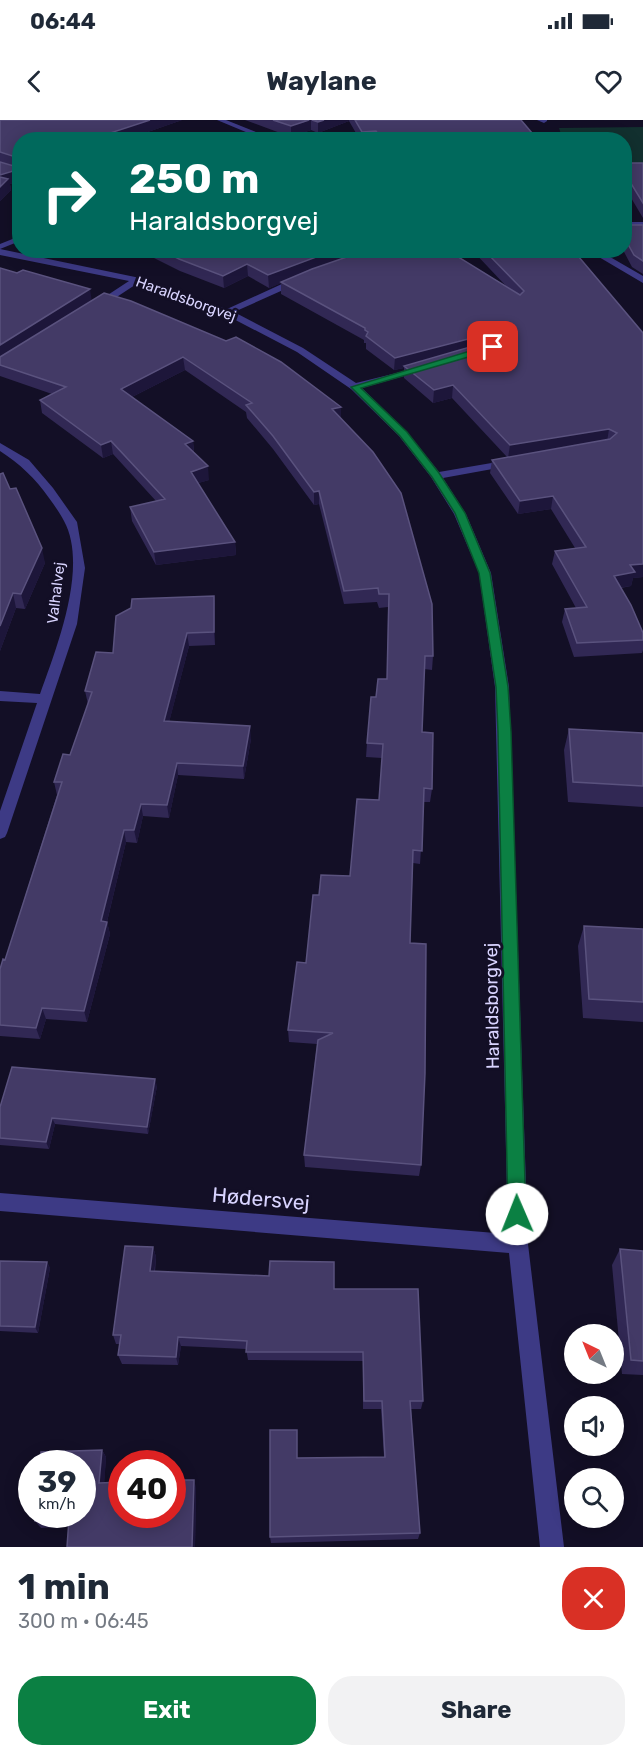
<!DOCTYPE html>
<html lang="en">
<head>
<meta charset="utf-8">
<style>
	:root { --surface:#fff; --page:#f2f2f3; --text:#1f2937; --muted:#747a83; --accent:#0b8043 }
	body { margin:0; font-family:Rubik,sans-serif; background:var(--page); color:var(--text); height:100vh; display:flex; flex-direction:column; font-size:22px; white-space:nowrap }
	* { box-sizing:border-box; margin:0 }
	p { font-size:20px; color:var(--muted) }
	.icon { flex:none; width:33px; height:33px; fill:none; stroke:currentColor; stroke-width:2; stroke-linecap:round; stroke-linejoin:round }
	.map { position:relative; height:1427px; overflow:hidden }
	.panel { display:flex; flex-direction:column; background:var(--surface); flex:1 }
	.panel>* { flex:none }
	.banner { position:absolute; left:12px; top:12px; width:620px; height:126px; border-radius:24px; box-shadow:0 3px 15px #0003; background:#00695c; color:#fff; overflow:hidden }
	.needle { width:39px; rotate:317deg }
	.buttons { position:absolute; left:564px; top:1204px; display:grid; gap:12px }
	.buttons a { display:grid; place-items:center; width:60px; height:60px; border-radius:50%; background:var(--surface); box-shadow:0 3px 15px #0003; font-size:30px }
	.speed { position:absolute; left:18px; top:1330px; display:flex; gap:12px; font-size:30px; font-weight:700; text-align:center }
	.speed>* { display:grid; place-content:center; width:78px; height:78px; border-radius:50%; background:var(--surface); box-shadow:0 3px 15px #0003; line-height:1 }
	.speed small { font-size:15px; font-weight:400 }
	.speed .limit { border:9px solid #d22; background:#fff; color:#111 }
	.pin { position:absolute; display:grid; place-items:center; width:51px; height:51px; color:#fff; margin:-26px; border-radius:12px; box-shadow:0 3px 9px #0006 }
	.me { position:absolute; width:66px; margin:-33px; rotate:359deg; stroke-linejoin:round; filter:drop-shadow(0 0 4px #0008) }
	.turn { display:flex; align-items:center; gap:21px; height:126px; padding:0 18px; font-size:27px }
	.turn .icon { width:78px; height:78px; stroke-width:2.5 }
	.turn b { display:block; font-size:42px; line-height:51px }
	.round { display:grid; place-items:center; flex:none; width:63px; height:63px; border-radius:24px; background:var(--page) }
	.head { display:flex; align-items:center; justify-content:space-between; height:102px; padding:0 18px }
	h1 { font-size:36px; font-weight:700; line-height:45px }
	.cta { display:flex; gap:12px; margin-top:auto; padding:12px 18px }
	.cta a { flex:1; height:69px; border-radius:24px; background:var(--accent); color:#fff; font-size:24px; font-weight:700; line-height:69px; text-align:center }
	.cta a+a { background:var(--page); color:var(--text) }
	.status { display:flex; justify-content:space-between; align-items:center; height:42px; padding:0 30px; background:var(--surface); direction:ltr }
	.status svg { height:16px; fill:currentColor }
	header { display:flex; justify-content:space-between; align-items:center; height:78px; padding:0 18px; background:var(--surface); font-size:27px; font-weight:700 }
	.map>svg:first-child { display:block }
	.green { fill:#12302f }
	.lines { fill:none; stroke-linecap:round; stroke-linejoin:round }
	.minor { fill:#3d3a85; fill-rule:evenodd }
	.wall { fill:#312854 }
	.shaded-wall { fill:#1d163a }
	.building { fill:#433a66; stroke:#5a527e; stroke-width:1.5 }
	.route { fill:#0b8043; stroke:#07532c; stroke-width:1.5 }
	.labels { text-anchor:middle; stroke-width:6; stroke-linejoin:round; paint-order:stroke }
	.far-street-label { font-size:15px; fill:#d9d4ff; stroke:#130f26 }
	.street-label { font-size:18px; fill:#d9d4ff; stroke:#130f26 }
	.near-street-label { font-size:21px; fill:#d9d4ff; stroke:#130f26 }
</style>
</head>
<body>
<div class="status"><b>06:44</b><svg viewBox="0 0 49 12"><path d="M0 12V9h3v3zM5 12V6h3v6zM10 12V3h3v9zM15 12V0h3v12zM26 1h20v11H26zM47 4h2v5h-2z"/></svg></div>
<header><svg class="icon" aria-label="back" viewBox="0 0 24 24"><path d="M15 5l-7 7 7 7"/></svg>Waylane<svg class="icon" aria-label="heart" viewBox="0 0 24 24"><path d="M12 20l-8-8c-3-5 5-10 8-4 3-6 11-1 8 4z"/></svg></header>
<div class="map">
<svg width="643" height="1427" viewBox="0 0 643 1427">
	<rect width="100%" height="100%" fill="#130f26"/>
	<!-- green -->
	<path class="green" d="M643,7V48H624V20L547,19L545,13L561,14L559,8Z"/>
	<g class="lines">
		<!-- minor -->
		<path class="minor" d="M217,0H226L276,20H265Z
			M537,0H547V1L544,3Z
			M624,102H643V106H624Z
			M20,116V121L0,129L140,158L227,189L295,158H301V162L234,192L303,228L356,263L425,246V250L362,268L407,312L439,352L509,340L514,343L509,346L443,358L466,394L491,453L509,567L528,1124L564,1427H540L509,1133L0,1091V1073L508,1114L495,567L479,453L454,394L431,357L399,316L351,269L297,232L224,194L138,163L100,188H94V184L129,161L0,135V124Z
			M587,130H598L643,156V163Z
			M0,323L29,340L53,368L77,402L85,448L77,504L7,713L5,717L0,719V691L37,583L0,581V571L40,574C56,529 89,447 64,401C60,393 54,385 49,378C35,358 20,344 0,331Z"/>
	</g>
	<!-- wall -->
	<path class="wall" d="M0,0H182L125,20H20V61L10,64L11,70L0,81Z
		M245,0H521L538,20H360L349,1L318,13L311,10L291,17Z
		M624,43H643V98L624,66Z
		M624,105H643V154L632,147L623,130H624Z
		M138,130H447L506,166L472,130H573L643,213V457L633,458L631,466L621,468L643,513V530L642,533L574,537L562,502L565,489L576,488L552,444L555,431L575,428L551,389L518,394L490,353L492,340L507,337L452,278L433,283L404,258V248L394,250L366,229V223H364V220L281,174V163L269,168L248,156L224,168L180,151Z
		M0,148L92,181L341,298L433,536L432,550L424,549L422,612L432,669L430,682H424L420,744L413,743L410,823L421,1045L419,1056L305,1047L304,1035L317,924L289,922L288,910L306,843L319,775L350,756L379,680L382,638L366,637L367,623L376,577L387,559L388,487L379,488L377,482L344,484L319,384L314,385L273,329L247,298L246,292L185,250L132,277L193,321L194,332L209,360L198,363L235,422L236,435L156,445L132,401L130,387L156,381L113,334L103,338L42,293L40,280L52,274L0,256Z
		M0,354L10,369L45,443L25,489L16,488L0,531Z
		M214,476L215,488V525L189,526L169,602L251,619L244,659L178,655L169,698L143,696L137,723L126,722L107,802L110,814L87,902L46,899L40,919L0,916V849L5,840L57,675L54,662L70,635L88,584L85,571L113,533Z
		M569,609L643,613V687L568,682L564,630Z
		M584,806L643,809V902L583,898L578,826Z
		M157,966L148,1014L55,1004L49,1029L0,1025V987Z
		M153,1127L156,1137L155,1152L334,1169L423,1281L421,1289H411L420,1413L418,1419L271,1423L270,1417L298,1338L384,1337L381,1289H363V1241L248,1240L246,1229L181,1226L178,1245L122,1244L118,1235L120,1224H116L113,1215Z
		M620,1129L643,1131V1255L622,1254L612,1145Z
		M0,1141L47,1142L50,1148L38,1213L0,1211Z
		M102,1330L106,1337L104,1363L196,1367L195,1427H67L69,1406L41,1408L35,1401Z"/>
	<!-- shaded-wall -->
	<path class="shaded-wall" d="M150,0H182L125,20H101V16Z
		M311,0V10L291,17V6Z
		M324,0H349V1L318,13V2Z
		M20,49V61L10,64L11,70L0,81V55Z
		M335,130H382L356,134L269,168L268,155Z
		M247,144L248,156L224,168L223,156Z
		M90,169L92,182L0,239V225Z
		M499,211L497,223L404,246V248L394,250L395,238Z
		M183,237L185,250L122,282L121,269Z
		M453,265L452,278L433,283L434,270Z
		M341,287V300L332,289Z
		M609,309L607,322L508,338L510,325Z
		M111,321L113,334L103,338L101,325Z
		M193,321L194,334L185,324Z
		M208,346L209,360L192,365L191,352Z
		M319,371V384L314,385V372Z
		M553,376L551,389L518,394L520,381Z
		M235,422L236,435L156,445L154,432Z
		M42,428L45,443L25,489L21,474Z
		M643,444V457L633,458L631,466L611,469L614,456L630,445Z
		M13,473L16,488L0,531V506Z
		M214,476L215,488V525L214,512Z
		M187,513L189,526L166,614L164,601Z
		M250,606L251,619L244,659L243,646Z
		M177,643L178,655L169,698L167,685Z
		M141,684L143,696L137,723L134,710Z
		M124,710L126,722L104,814L101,801Z
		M107,802L110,814L87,902L84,891Z
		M42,888L46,899L40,919L36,908Z
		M155,959L157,966L148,1014L147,1007Z
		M52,998L55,1004L49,1029L46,1022Z
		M153,1127L156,1137L153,1161L150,1151Z
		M47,1142L50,1148L38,1213L35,1207Z
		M178,1217L181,1226L178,1245L176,1237Z
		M102,1330L106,1337L104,1370L99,1363Z
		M194,1360L196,1367L195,1427H192Z"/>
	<!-- building -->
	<path class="building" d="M0,0H150L101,16L108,19L106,20H20V42L19,38L0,32Z
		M273,0H309L291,6Z
		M312,0H324L318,2Z
		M355,0H521L538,20H382L376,11L362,12Z
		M0,42L17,47L20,45V49L0,55Z
		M624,43H643V83L624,52Z
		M0,57L8,59L0,67Z
		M624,105H643V141L634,135L624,117Z
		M161,130H335L268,155L247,144L223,156L179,139Z
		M367,130H447L520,175L524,171L484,130H573L643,213V444L630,445L635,452L614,456L631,485L643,513V520L577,523L565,489L587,487L555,431L586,427L553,376L520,381L492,340L610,319L617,313L609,309L510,325L453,265L434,270L404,246L498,219L499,211L395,238L366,216L368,212L365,210V208L281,162L312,149Z
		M0,148L17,153L23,150L90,169L0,225Z
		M104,173L131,181L226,221L236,217L281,242L341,287L332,289L373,332L401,373L432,484L433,536H425L422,612L433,613L432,669L424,668L422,731L413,730L410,823L426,824L425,953L421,1045L304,1035L318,920L333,913L288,910L297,842L306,843L313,775H319L321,755L350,756L357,679L379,680L383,624L367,623L371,577H376L378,559H387L389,474H379L378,468L344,471L319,371L314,372L273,316L246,285L252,283L183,237L121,269L193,321L185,324L208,346L191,352L235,422L154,432L130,387L165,379L111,321L101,325L40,280L66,267L0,245V237Z
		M3,353L10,369L16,368L42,428L21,474L13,473L0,506V354Z
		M214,476V512L187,513L164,601L250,606L243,646L177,643L167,685L141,684L134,710H124L101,801L107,802L84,891L42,888L36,908L0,905V849L3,839L5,840L62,662H54L63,634L70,635L92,572L85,571L96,532L113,533L116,496L131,488L132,479Z
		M569,609L643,613V666L573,662Z
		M584,806L643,809V882L589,879Z
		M12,947L155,959L147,1007L52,998L46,1022L0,1018V987Z
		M125,1126L153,1127L150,1151L269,1156L270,1141L334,1142V1169H418L423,1281H410L420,1413L270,1417V1310H297V1338L385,1337L382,1281H364L363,1232H246L247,1221L178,1217L176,1237L118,1235L121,1215H113Z
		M620,1129L643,1131V1241L631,1240Z
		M0,1141L47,1142L35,1207L0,1206Z
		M102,1330L99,1363L122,1362V1395H172V1360H194L192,1427H67L69,1399L35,1401L36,1395H82V1344H40L41,1332Z"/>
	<!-- route -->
	<path class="route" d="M493,224L498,227L496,229L361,268L407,312L439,353L465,393L490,453L508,567L511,612L526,1094L523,1100L517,1102L511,1100L508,1094L498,612L496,567L479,453L455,393L432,357L400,316L351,267Z"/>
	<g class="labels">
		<!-- far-street labels -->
		<g class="far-street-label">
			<text transform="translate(186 179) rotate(20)" y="5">Haraldsborgvej</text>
			<text transform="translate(56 473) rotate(-83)" y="5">Valhalvej</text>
		</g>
		<!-- street labels -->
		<g class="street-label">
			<text transform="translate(492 886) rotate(-91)" y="6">Haraldsborgvej</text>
		</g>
		<!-- near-street labels -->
		<g class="near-street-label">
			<text transform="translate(261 1079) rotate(5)" y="7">Hødersvej</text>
		</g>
	</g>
</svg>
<div class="buttons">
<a><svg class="needle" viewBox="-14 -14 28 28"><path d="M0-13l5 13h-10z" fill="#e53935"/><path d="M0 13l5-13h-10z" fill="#747a83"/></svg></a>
<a><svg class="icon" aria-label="sound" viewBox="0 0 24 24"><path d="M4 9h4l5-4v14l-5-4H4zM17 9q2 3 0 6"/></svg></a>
<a><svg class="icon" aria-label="search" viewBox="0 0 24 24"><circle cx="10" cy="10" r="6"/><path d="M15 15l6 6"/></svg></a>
</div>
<div class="speed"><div>39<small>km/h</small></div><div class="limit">40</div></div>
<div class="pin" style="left:493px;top:227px;background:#d93025"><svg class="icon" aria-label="arrive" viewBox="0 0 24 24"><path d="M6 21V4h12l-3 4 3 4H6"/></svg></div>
<svg class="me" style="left:517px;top:1094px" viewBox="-20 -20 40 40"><circle r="19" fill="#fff"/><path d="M0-13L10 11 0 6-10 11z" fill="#0b8043"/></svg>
<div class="banner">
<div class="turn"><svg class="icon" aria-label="right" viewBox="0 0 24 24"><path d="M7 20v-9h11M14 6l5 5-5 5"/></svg><div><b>250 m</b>Haraldsborgvej</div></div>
</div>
</div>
<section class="panel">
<div class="head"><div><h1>1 min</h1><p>300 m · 06:45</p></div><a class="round" style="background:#d93025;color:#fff"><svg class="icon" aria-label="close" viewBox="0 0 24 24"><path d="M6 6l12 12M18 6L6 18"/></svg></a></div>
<div class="cta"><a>Exit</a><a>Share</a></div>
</section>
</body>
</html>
